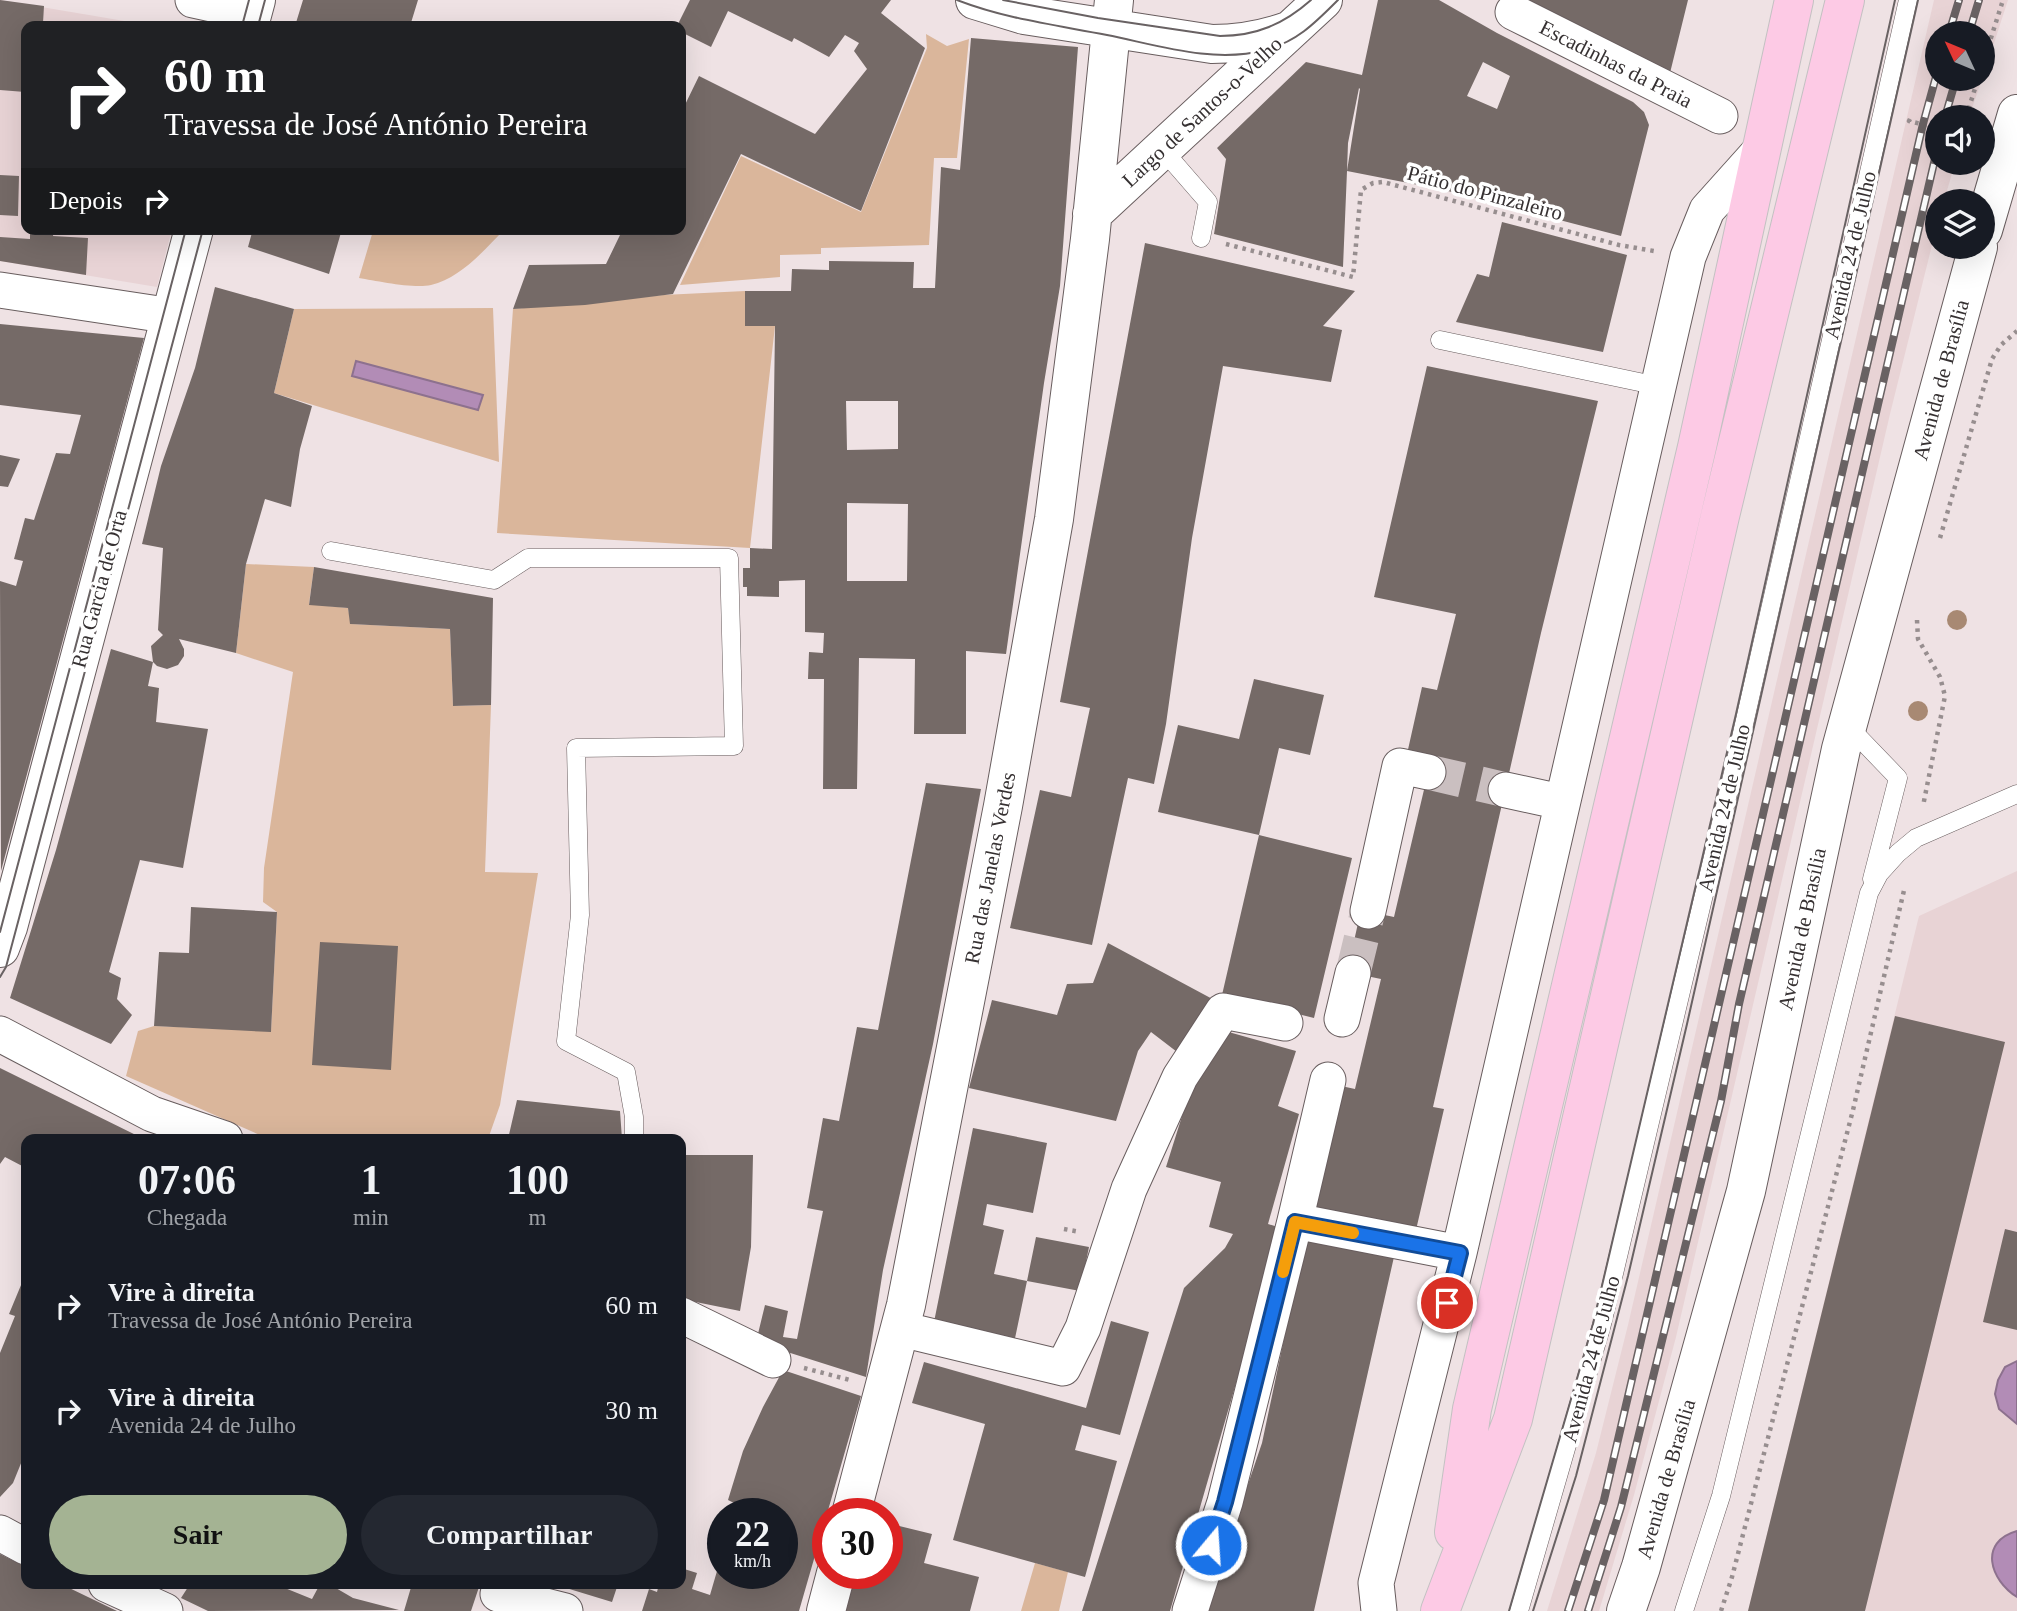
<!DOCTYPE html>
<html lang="pt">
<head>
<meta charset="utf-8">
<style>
	:root { --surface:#171b24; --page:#242831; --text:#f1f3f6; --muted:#9ea1a6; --accent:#a4b393 }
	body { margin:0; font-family:"Times New Roman",serif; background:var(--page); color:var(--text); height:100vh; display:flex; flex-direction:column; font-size:26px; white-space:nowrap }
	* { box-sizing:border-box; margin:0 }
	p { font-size:23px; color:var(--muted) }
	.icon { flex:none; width:38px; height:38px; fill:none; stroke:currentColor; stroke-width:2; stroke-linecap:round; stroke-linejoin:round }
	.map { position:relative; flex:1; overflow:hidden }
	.sheet { position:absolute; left:21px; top:1134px; width:665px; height:455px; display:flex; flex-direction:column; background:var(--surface); border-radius:14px; box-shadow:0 7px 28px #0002 }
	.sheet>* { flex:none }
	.hud { position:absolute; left:21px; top:21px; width:665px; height:214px; border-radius:14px; box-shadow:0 7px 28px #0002; background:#202124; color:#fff; overflow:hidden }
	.needle { width:46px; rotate:314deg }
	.fabs { position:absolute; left:1925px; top:21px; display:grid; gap:14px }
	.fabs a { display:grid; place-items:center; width:70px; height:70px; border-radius:50%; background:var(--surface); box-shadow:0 7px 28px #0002; font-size:35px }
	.speed { position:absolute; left:707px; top:1498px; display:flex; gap:14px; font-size:35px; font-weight:700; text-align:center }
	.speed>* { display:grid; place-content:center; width:91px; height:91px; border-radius:50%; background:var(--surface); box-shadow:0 7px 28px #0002; line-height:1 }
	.speed small { font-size:18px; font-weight:400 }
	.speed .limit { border:10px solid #d22; background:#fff; color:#111 }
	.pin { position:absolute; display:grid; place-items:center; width:60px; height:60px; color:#fff; margin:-30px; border:4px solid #fff; border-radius:50%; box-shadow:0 2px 7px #0007 }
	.me { position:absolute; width:77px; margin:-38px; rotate:18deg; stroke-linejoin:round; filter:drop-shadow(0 0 5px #0008) }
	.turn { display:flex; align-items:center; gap:24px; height:147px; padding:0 28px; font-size:32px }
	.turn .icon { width:91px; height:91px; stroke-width:2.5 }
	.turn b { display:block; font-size:49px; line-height:60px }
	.then { display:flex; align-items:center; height:66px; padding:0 28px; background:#0003; gap:14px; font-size:26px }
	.eta { display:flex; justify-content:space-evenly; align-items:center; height:119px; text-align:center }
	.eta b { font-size:42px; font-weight:700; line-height:49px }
	.cta { display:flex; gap:14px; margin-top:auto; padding:14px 28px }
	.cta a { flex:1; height:80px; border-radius:42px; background:var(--accent); color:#111; font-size:28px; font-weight:700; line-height:80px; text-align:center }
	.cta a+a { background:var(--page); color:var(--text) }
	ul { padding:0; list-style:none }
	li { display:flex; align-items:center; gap:21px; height:105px; padding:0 28px }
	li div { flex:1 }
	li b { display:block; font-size:26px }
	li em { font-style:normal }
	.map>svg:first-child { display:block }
	.built { fill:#e8d3d5 }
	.green { fill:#dab69b }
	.water { fill:#b28cb6; stroke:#8d718e; stroke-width:2 }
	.building { fill:#756a67; fill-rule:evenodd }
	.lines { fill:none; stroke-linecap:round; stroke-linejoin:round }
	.street-tunnel { stroke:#cabfc0; stroke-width:35; stroke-dasharray:35 18; stroke-linecap:butt }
	.lane-casing { stroke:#685d5e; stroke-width:19 }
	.street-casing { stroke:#685d5e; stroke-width:37 }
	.secondary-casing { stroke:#685d5e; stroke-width:40 }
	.primary-casing { stroke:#c3c1c2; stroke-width:40 }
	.path { stroke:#978e8f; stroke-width:4.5; stroke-dasharray:3.5 5; stroke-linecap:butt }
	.lane { stroke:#fff; stroke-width:18 }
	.street { stroke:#fff; stroke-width:35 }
	.secondary { stroke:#fff; stroke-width:38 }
	.primary { stroke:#fdcae5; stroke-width:38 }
	.tram { stroke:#696263; stroke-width:2 }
	.rail-casing { stroke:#696263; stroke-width:8 }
	.rail { stroke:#fff; stroke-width:5; stroke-dasharray:16; stroke-linecap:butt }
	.tree { fill:#a88973 }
	.route-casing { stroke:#114b97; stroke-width:18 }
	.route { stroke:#1a73e8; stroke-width:12 }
	.slow { stroke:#f59e0b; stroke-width:12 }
	.labels { text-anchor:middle; stroke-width:7; stroke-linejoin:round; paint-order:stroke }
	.street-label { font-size:21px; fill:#363132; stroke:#fff }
</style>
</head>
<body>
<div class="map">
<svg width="2017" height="1611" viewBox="0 0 2017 1611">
	<rect width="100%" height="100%" fill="#efe2e4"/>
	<!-- built -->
	<path class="built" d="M0,0L154,26H26V229H172L157,287L0,261Z
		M1934,0H2008L1983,77V33H1937V79H1982L1969,117H1937V163H1955L1944,201H1937V225L1890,414L1676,1337L1634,1495L1599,1611H1547L1596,1453L1628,1325Z
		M2017,871V1611H1748L1919,916Z"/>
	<!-- green -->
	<path class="green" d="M926,34L947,46L969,39L957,158H934L929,245L821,248V254L780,255V277L680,285L741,156L861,212L927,48Z
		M376,229H505C484,250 461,278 431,285C414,289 377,281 359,278L373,231Z
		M745,291V325L775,326L750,548L497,533L513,309L663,295Z
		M493,308L499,462L274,393L294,309Z
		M246,564L314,567L309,604L348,608L351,624L450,629L453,706L491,705L485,872L538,873L500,1105L488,1139H269L126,1076L138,1031L154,1026L271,1031L277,912L263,902L264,868L293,672L236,653Z
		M1035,1563L1068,1572L1059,1611H1021Z"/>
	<!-- water -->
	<path class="water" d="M356,361L483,395L478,410L352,376Z
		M2017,1361V1424L1999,1409L1995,1394L1998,1380L2005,1367Z
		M2017,1531V1597C1990,1580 1978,1542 2017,1531Z"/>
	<!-- building -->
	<path class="building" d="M0,0L44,6L43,23L57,24V26H26L25,92L0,90Z
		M303,0H418L410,26H295Z
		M690,0H891L881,13L925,48L861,211L741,154L673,294L585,305L513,309L529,265L606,264L620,235L605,229H681V113L699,76L815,134L867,69L854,51L859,43L845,35L829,57L794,38L792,42L728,11L711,47L681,32V26H677Z
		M1378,0H1439L1497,33L1633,102L1644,112L1649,125L1621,236L1444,190L1347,171L1343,267L1214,234L1226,159L1217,148L1306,62L1362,75ZM1483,62L1510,76L1497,109L1467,96ZM1359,88L1360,89L1347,171L1348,143Z
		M1526,0H1688L1670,73Z
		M971,38L1078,47L1060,286L1044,383L1006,654L966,651V734H914L915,659L859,658L857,789H823L824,679H808L809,652L823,653L824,633L805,632V580L779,581V597L747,596V587H743V568H750V548L772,549L775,326H745V291H791L792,269L829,270V261L914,262L913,288H935L941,167L960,170ZM846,401H898V449L847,450ZM847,503L908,504L907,581H847Z
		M0,175L19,176L18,216L0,215Z
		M1502,222L1627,255L1603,352L1456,322L1477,274L1489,277Z
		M39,229H54L53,236L88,238L86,275L0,261V237L30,239V234L39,235Z
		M253,229H342L329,274L248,247Z
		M1145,243L1355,291L1323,326L1342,330L1331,382L1223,366L1192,538L1166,724L1154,784L1128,778L1092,945L1010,928L1040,790L1071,797L1090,708L1060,702Z
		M215,287L294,309L274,393L312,406L300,449L291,507L265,499L246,564L236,653L179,639L184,649V656L178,665L167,669L157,666L153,662L148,686L159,688L156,722L208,729L183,868L140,860L109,972L121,978L117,999L132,1015L111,1044L10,998L56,850L111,649L153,662L151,646L163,635L158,630L163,548L142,544L161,466L195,368Z
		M0,324L144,338L1,871L0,581L16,586L23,561L14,559L25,518L34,520L56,453L70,454L81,415L0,405Z
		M1427,366L1598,401L1541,633L1433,1107L1444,1109L1416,1230L1304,1204L1332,1084L1355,1089L1381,979L1347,972L1361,910L1394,917L1431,760L1407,754L1422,687L1437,690L1456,614L1374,597Z
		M0,455L20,459L8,487L0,486Z
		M314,567L493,598L491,705L453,706L450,629L350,624L348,608L309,605Z
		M1254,679L1324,695L1310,755L1279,748L1259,835L1158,812L1178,725L1239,739Z
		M926,783L981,789L933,1044L883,1270L866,1377L756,1342L765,1305L788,1311L783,1337L797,1339L823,1211L807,1208L823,1118L839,1121L857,1027L878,1030Z
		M1259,835L1352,858L1314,1018L1222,995Z
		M191,907L277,912L271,1032L154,1026L159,952L189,953Z
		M320,942L398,946L391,1070L312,1065Z
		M1108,943L1218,1002L1181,1055L1151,1032L1138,1051L1116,1121L969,1088L992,1000L1057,1015L1067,984L1093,983Z
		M1895,1016L2005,1042L1865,1611H1748Z
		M1218,1029L1296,1051L1278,1106L1299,1114L1268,1224L1281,1228L1170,1611H1082L1184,1288L1225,1248L1233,1234L1209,1227L1221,1182L1166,1167L1189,1094Z
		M0,1068L75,1105L144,1139H26V1168L5,1157L0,1164Z
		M517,1100L620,1111L622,1139H508Z
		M973,1128L1047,1143L1033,1213L987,1204L983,1225L1004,1230L994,1274L1027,1281L1014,1343L933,1327Z
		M681,1155H753L751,1247L740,1311L681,1299Z
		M2005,1229L2017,1232V1330L1983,1322Z
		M1306,1235L1396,1248L1314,1611H1205L1262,1443Z
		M1036,1237L1089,1247L1080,1291L1027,1281Z
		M26,1273V1451L13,1483L0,1497V1353L15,1316L9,1314Z
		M1111,1321L1149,1332L1120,1435L1082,1425L1075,1450L1117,1461L1085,1577L953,1540L985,1424L912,1403L924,1362L1086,1408Z
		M783,1370L861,1396L799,1611H642L649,1589L657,1592L659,1584H681V1568L697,1573L692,1589L710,1595L722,1554L723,1573H782V1514H734L736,1504L728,1500L743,1451L763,1407Z
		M887,1523L932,1534L924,1563L979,1577L970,1611H846L856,1573H887Z
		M0,1554L26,1567V1584H61L117,1611H0Z
		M190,1584H275L312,1599L319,1586L329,1584L353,1598L399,1610L208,1611L181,1598Z
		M412,1584H480L471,1611H404Z
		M553,1584H618L612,1602Z"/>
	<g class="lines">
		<!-- street-tunnel -->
		<path class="street-tunnel" d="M1428,772L1506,790
			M1353,973L1368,911"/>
		<!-- lane casing -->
		<g class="lane-casing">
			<path id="lane" d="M1162,149L1208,202L1201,238
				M1440,340L1658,386
				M331,551L494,580L528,558H729L734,746L576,748L580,915L566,1041L626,1072L634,1117V1139
				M1847,725L1898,778L1872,879
				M1519,1611L1602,1324L1735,764L1908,0
				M1684,1611L1721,1496L1869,893L1879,874L1898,853L1916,838L2017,794"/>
		</g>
		<!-- street casing -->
		<g class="street-casing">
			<path id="street" d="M193,0L253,13
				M1513,12L1720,116
				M0,290L172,316
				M1506,790L1561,802
				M1368,911L1400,766L1428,772
				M1342,1019L1353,973
				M0,1034L152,1114L225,1139
				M1328,1080L1295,1221L1459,1253
				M681,1315L773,1360
				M901,1329L1063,1368L1083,1328L1129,1189L1180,1077L1223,1011L1285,1023
				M0,1533L26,1547
				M106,1584L165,1611
				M498,1594L565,1611
				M1190,1611L1225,1502L1295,1221
				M1379,1611L1376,1583L1459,1253L1688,257L1707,210L1759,152"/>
		</g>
		<!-- secondary casing -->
		<g class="secondary-casing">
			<path id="secondary" d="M975,0L1024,15L1212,44C1239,44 1262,40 1288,31
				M249,26L256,0
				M1092,214L1323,0
				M1983,230L2017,114
				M0,948L8,927L194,229
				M851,1514L906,1305L1003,806L1054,519L1090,239L1114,0
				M826,1611L836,1573
				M1626,1611L1641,1567L1746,1191L1841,749L1978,247"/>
		</g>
		<!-- primary casing -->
		<g class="primary-casing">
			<path id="primary" d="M1454,1532L1472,1409L1697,447L1794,0
				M1440,1611L1513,1419L1720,516L1845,0"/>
		</g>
		<!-- path -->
		<path class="path" d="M1983,63L2003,0
			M1966,117L1978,79
			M1910,119L1909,121L1937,128
			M1226,244L1353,277L1361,190L1373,183L1383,182L1619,245L1654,251
			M1940,538L1992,359L2001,345L2017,331
			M1917,620L1918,639L1940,677L1945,696L1923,806
			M1064,1229L1080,1232
			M804,1368L850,1380
			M1721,1611L1732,1577L1853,1110L1905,886"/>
		<!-- lane -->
		<use href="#lane" class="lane"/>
		<!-- street -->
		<use href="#street" class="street"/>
		<!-- secondary -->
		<use href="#secondary" class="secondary"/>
		<!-- primary -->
		<use href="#primary" class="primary"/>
		<!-- tram -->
		<path class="tram" d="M957,0C1006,19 1056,25 1107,35C1157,45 1214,64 1265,50C1297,42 1316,22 1338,0
			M1003,0L1098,18L1220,36C1256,36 1284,24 1311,0
			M242,26L249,0
			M258,26L265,0
			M0,932L186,229
			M0,977L6,967L203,229
			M1509,1611L1593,1324L1736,714L1895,0
			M1533,1611L1576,1476L1628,1276L1687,1024L1918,0"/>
		<!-- rail casing -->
		<g class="rail-casing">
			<path id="rail" d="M1949,33L1959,0
				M1969,33L1979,0
				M1945,117L1956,79
				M1568,1611L1604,1500L1923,124L1937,73
				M1588,1611L1621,1507L1721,1101L1739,1004L1937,150"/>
		</g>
		<!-- rail -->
		<use href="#rail" class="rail"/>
	</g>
	<!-- trees -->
	<g class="tree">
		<circle cx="1957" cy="620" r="10"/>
		<circle cx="1918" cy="711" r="10"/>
	</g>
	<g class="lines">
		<!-- route casing -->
		<g class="route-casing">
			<path id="route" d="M1211,1545L1225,1502L1295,1222L1460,1253L1447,1303"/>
		</g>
		<!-- route -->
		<use href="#route" class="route"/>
		<!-- slow -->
		<path class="slow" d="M1283,1272L1295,1222L1353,1233"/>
	</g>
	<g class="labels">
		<!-- street labels -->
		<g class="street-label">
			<text transform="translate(1616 64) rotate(27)" y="7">Escadinhas da Praia</text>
			<text transform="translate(1202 112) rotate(-43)" y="7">Largo de Santos-o-Velho</text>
			<text transform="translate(1485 193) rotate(15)" y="7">Pátio do Pinzaleiro</text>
			<text transform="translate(1850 255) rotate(-77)" y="7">Avenida 24 de Julho</text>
			<text transform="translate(1941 380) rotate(-75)" y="7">Avenida de Brasília</text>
			<text transform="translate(99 589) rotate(-75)" y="7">Rua Garcia de Orta</text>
			<text transform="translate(1724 808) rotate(-77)" y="7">Avenida 24 de Julho</text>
			<text transform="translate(990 868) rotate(-79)" y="7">Rua das Janelas Verdes</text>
			<text transform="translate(1802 929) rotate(-78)" y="7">Avenida de Brasília</text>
			<text transform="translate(1591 1359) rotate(-75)" y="7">Avenida 24 de Julho</text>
			<text transform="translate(1666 1479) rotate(-74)" y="7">Avenida de Brasília</text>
		</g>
	</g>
</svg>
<div class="fabs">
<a><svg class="needle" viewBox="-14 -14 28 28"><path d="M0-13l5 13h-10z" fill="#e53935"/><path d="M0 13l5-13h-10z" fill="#9ea1a6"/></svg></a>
<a><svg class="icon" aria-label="sound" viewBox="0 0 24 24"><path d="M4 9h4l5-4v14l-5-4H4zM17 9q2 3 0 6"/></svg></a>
<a><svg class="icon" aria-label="layers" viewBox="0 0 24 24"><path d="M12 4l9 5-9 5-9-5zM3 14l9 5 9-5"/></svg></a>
</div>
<div class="speed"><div>22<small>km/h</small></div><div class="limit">30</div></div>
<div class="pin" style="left:1447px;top:1303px;background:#d93025"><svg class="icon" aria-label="arrive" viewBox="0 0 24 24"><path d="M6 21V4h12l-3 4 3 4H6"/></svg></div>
<svg class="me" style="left:1211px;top:1545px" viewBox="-20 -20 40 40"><circle r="17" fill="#1a73e8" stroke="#fff" stroke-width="3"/><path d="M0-11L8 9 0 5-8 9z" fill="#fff"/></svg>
<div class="hud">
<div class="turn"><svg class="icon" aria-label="right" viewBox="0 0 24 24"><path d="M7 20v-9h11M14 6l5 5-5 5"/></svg><div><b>60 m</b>Travessa de José António Pereira</div></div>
<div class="then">Depois<svg class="icon" aria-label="right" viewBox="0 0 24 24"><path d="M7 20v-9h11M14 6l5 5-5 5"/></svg></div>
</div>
<section class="sheet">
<div class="eta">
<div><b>07:06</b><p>Chegada</p></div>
<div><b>1</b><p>min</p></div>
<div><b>100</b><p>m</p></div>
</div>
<ul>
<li><svg class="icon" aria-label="right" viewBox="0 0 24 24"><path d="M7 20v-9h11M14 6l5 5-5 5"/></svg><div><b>Vire à direita</b><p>Travessa de José António Pereira</p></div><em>60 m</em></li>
<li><svg class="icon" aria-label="right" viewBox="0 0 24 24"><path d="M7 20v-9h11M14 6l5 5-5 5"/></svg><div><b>Vire à direita</b><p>Avenida 24 de Julho</p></div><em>30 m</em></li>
</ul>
<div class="cta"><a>Sair</a><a>Compartilhar</a></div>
</section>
</div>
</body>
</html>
